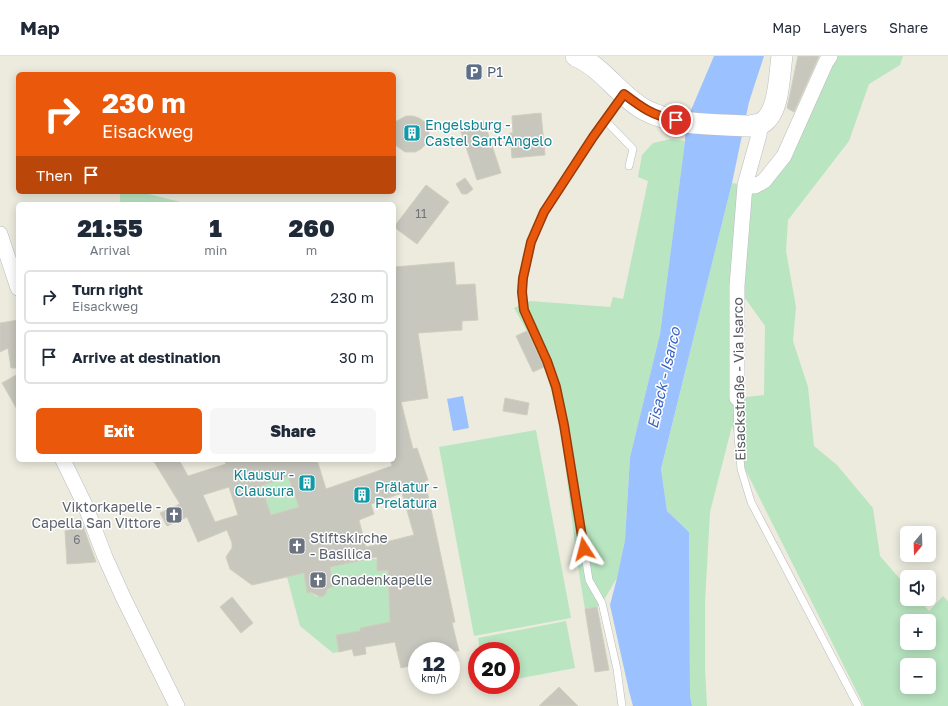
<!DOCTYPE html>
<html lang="en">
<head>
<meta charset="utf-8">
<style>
	:root { --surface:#fff; --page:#f6f6f7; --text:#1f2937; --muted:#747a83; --line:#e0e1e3; --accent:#ea580c }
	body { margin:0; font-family:"Golos Text",sans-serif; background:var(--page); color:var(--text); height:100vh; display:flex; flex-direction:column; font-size:15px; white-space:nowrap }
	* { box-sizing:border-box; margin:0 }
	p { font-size:13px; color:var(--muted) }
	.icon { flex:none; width:22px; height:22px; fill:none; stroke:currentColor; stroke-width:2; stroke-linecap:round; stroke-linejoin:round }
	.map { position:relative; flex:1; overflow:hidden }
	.details { position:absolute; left:16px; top:146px; width:380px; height:260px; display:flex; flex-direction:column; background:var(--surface); border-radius:6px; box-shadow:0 2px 10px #0003 }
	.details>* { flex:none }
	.hud { position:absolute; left:16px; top:16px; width:380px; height:122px; border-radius:6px; box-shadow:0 2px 10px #0003; background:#ea580c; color:#fff; overflow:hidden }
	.needle { width:26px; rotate:199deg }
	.controls { position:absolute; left:900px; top:470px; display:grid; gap:8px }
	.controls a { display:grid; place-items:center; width:36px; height:36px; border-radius:6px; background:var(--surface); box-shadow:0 2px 10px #0003; font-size:20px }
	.speed { position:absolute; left:408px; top:586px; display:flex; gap:8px; font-size:20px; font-weight:700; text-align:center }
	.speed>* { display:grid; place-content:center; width:52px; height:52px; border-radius:50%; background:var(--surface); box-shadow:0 2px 10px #0003; line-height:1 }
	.speed small { font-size:10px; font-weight:400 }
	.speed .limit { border:6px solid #d22; background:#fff; color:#111 }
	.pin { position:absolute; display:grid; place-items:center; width:34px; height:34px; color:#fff; margin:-17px; border:2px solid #fff; border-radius:50%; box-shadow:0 1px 4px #0007 }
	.me { position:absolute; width:44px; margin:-22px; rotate:351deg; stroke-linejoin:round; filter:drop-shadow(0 0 3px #0008) }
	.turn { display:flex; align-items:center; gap:14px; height:84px; padding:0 20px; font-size:18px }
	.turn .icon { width:52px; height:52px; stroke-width:2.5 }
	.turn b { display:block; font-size:28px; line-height:34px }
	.then { display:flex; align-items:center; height:38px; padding:0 20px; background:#0003; gap:8px; font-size:15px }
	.eta { display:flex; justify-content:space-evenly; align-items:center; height:68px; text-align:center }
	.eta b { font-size:24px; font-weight:800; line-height:28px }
	.cta { display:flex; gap:8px; margin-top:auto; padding:8px 20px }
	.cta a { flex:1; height:46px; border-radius:6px; background:var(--accent); color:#fff; font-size:16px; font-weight:800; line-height:46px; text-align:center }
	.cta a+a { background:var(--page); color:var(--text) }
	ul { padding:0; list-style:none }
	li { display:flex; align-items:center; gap:12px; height:54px; margin:0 8px 6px; padding:0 12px; border:2px solid var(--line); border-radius:6px }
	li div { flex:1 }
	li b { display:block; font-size:15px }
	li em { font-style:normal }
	header { display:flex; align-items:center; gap:24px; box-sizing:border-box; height:56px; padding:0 20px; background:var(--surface); border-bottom:1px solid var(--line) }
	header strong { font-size:19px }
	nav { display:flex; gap:22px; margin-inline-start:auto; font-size:14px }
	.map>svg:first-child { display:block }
	.green { fill:#b9e5c1; fill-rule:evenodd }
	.water { fill:#9bc1ff }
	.building { fill:#c8c7be; stroke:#d0cebd; fill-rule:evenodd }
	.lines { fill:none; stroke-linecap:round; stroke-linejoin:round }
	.lane-casing { stroke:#babbc1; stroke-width:8 }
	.street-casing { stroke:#babbc1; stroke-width:16 }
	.secondary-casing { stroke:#bbbdc6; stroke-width:22 }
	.lane { stroke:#fff; stroke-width:7 }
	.street { stroke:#fff; stroke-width:15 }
	.secondary { stroke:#fff; stroke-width:21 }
	.route-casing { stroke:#983908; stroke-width:10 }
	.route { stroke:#ea580c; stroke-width:7 }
	.labels { text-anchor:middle; stroke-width:3; stroke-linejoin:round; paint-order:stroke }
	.number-label { font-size:12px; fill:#747578 }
	.service-label { font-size:14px; fill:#4e5e75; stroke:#fff; text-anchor:start }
	.culture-label { font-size:14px; fill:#0d838f; stroke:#fff; text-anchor:start }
	.street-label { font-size:14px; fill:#585a60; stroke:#fff }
	.worship-label { font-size:14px; fill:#5b616d; stroke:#fff; text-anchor:start }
	.water-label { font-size:15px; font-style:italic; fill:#3b65c5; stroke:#fff }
</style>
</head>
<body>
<header>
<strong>Map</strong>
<nav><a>Map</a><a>Layers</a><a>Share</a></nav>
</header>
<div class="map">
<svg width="948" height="650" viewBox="0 0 948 650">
	<rect width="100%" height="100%" fill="#ecebde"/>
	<!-- green -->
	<path class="green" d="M830,0H903L900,9L869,28L849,85L788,164L786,195L796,251L793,285L808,331L814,390L837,409L873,452L880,500L907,531V543H918L929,555L943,540L948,545V650H864L746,415L732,370L710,456L705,546V613L707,650H692L690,640L689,476L667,455L661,413L732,127L745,129L764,125ZM737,231L765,270L764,339L737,342ZM907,565H929V587H907ZM907,609H929V631H907Z
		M671,83L685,85L660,278L630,401L625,484L617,522L602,547L597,551L585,553L577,505L569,439L560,370L548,321L527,275L514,252L530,245L610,251L613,241L623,243L648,125L638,121L642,99L653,87Z
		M120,136H140L189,148H120Z
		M536,374L571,562L474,580L439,391Z
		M288,420L299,451L271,459L261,430Z
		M366,503H377V515L388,514L390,566L360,572V575L336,579L339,596L333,597L300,570L287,521L304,517L307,537L313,536L314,539C320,543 326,540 327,533L333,531L330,511Z
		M566,565L575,612L511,624V595H480L478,582Z"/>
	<!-- water -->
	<path class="water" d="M714,0H764L749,46L732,127L661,413L667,455L689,476L690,640L692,650H633L629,635L610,549L617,522L625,484L630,401L660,278L685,85L686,66Z
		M463,340L469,372L453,375L447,343Z"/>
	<!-- building -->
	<path class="building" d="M798,0H819L794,56L787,52Z
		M541,57L545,99L512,102L510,77H513L512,60Z
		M406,60H413L419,62L425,66L429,75V82L426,88L421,93L415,96H405L394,88V65H397Z
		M484,65L501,117L477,124L460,73Z
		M465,122L473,133L467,138H462L456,128Z
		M426,129L449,146L417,188L394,171Z
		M454,206L456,229L475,228L478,264L462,265V274L418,277L428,342L401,346L413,393L417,392L428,424L425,425L455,566L452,567L459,595H417V608L401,612L395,586L365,591L366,598L354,600L352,593L339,596L336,579L360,575V572L390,566L388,514L377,515V501L330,511L333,531L327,533L326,537L324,540L320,541L311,536L307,537L304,517L252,529L230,513L226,501L232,492V487L227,474L198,486L187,461L167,470L160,457L180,448L153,404H179L188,420L226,408L225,404H317L326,433L392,410L390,404H394V211ZM288,420L299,451L271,459L261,430ZM229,431L238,459L215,466L203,439ZM402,437L414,479L366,491L359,464L374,458L371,448Z
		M18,264V312H11L8,292L0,296V267Z
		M527,275L544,311L533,316L516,280Z
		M18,318V355L2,327Z
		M505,342L529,347L527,359L503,355Z
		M83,470L96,506L67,508L65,475Z
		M232,541L253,567L241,577L220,551Z
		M597,551L609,614L595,616L585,553Z
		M559,631L578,650H539Z"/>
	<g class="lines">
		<!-- lane casing -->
		<g class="lane-casing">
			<path id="lane" d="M605,64L633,93L629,110
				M737,342L738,381L741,413L751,446L858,650
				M622,650L617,613L602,547L589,524L564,369L556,331L547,305L524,254L522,236L523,222L531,186L545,156L593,81L622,40"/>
		</g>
		<!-- street casing -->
		<g class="street-casing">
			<path id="street" d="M745,129L755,130L764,125L784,100L826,6L830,0
				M0,178L18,232
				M737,342V230L745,129L759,79L760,68
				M63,404L85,449L105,501L123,541L177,650"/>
		</g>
		<!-- secondary casing -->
		<g class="secondary-casing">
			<path id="secondary" d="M576,0C604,12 619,40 645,54C675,70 717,68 750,70C753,69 757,69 760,68C780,59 779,19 782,0"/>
		</g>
		<!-- lane -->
		<use href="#lane" class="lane"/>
		<!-- street -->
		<use href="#street" class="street"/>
		<!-- secondary -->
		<use href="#secondary" class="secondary"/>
	</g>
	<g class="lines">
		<!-- route casing -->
		<g class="route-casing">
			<path id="route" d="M584,493L564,369L556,331L547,305L524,254L522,236L523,222L531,186L544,156L593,81L624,38C641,51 653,60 676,64"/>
		</g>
		<!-- route -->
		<use href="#route" class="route"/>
	</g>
	<!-- icons -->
	<defs>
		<g id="parking-square" transform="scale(0.9)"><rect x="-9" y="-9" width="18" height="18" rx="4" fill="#5c6f8a" stroke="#fff"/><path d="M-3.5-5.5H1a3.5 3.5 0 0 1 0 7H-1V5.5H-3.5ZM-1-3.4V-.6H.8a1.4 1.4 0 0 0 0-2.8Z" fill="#fff"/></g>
		<g id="building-square" transform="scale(0.9)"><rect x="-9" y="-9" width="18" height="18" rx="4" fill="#0f9aa8" stroke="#fff"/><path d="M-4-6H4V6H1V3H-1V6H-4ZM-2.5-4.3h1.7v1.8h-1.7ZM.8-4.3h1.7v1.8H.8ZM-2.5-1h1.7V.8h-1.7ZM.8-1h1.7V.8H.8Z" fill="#fff"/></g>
		<g id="church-square" transform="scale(0.9)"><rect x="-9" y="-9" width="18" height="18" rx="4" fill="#6b7280" stroke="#fff"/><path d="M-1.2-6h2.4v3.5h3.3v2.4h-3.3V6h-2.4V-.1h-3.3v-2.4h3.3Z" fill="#fff"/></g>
	</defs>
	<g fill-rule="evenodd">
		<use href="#parking-square" x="474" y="16"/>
		<use href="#building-square" x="412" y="77"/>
		<use href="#building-square" x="307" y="427"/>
		<use href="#building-square" x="362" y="439"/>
		<use href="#church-square" x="174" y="459"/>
		<use href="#church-square" x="297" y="490"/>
		<use href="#church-square" x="318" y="524"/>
	</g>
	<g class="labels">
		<!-- number labels -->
		<g class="number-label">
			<text x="421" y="162">11</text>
			<text x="77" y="488">6</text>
		</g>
		<!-- service labels -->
		<g class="service-label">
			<text x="487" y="21">P1</text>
		</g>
		<!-- culture labels -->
		<g class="culture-label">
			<text x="425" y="74">Engelsburg -<tspan x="425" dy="16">Castel Sant'Angelo</tspan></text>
			<text x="294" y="424" text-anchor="end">Klausur -<tspan x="294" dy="16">Clausura</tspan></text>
			<text x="375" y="436">Prälatur -<tspan x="375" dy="16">Prelatura</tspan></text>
		</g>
		<!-- street labels -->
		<g class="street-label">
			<text transform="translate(739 323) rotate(-91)" y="5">Eisackstraße - Via Isarco</text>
		</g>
		<!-- worship labels -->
		<g class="worship-label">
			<text x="161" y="456" text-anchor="end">Viktorkapelle -<tspan x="161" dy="16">Capella San Vittore</tspan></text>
			<text x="310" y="487">Stiftskirche<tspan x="310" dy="16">- Basilica</tspan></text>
			<text x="331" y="529">Gnadenkapelle</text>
		</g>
		<!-- water labels -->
		<g class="water-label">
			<text transform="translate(664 322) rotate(-77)" y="5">Eisack - Isarco</text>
		</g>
	</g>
</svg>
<div class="controls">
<a><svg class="needle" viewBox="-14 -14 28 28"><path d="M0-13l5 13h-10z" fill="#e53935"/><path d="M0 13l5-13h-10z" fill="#747a83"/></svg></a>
<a><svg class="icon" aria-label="sound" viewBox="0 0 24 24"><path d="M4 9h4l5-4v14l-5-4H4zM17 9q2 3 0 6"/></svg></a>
<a>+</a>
<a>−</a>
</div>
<div class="speed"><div>12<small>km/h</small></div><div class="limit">20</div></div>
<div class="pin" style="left:676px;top:64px;background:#d93025"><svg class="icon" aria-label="arrive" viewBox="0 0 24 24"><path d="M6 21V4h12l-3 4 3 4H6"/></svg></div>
<svg class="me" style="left:584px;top:493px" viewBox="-20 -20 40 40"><path d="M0-17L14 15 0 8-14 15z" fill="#ea580c" stroke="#fff" stroke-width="4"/></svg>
<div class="hud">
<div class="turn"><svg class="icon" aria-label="right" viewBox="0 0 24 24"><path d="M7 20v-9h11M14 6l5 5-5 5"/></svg><div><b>230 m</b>Eisackweg</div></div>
<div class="then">Then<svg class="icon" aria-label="arrive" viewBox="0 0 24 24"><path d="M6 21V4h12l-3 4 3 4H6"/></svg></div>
</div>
<section class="details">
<div class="eta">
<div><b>21:55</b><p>Arrival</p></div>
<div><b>1</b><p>min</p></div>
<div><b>260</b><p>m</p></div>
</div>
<ul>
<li><svg class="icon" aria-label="right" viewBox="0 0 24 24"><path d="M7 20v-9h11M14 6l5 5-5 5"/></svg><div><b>Turn right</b><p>Eisackweg</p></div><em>230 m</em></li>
<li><svg class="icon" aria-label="arrive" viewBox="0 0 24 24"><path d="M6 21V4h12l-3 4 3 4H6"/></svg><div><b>Arrive at destination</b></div><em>30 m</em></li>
</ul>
<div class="cta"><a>Exit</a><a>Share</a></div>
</section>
</div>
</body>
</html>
